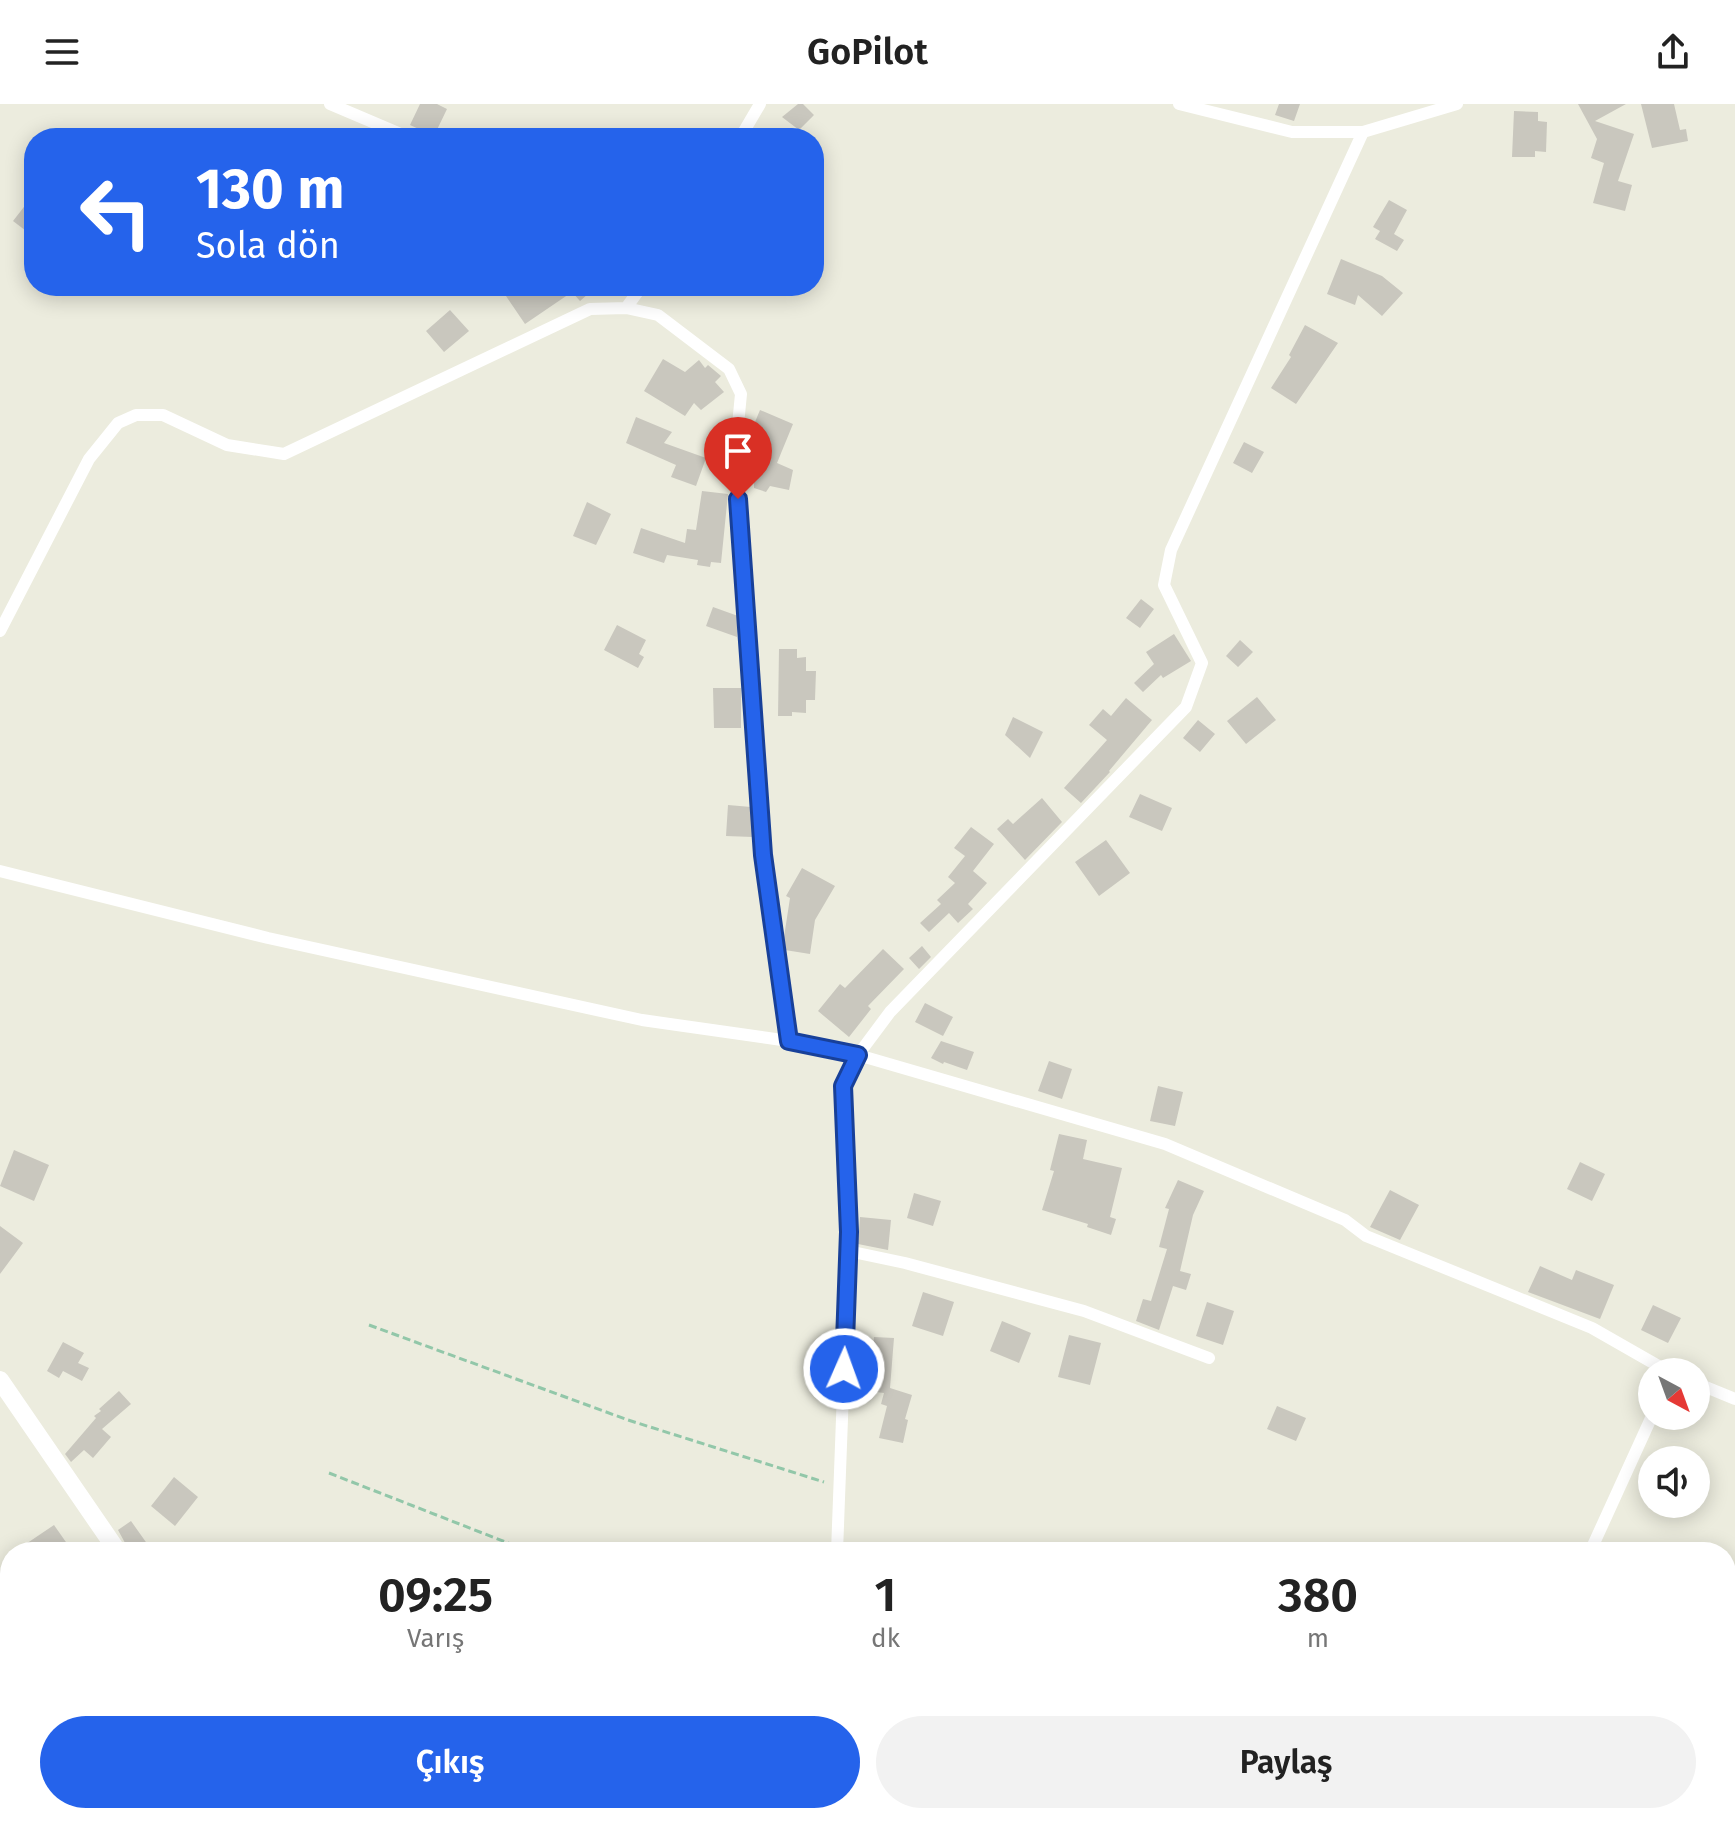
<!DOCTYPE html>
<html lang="tr">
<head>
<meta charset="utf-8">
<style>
	:root { --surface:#fff; --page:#f2f2f2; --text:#222; --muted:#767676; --accent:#2563eb }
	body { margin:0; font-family:"Fira Sans",sans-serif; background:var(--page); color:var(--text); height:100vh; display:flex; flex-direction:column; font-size:30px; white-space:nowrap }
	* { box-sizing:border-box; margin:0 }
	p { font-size:26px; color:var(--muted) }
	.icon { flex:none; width:44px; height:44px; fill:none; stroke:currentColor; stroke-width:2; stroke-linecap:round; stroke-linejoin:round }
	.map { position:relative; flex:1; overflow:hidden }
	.side { position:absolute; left:0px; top:1438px; width:1736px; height:282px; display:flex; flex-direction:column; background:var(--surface); border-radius:32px 32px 0 0; box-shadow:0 4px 20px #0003 }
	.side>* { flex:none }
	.banner { position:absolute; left:24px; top:24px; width:800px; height:168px; border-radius:32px; box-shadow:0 4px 20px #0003; background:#2563eb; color:#fff; overflow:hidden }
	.needle { width:52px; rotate:139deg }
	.buttons { position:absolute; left:1638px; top:1254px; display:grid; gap:16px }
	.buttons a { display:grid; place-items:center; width:72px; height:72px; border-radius:50%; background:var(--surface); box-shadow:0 4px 20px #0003; font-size:40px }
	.pin { position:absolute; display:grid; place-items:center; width:68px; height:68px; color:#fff; margin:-82px -34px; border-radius:50% 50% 50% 0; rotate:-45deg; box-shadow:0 0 8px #0007 }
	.pin .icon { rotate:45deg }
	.me { position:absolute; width:88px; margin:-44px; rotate:2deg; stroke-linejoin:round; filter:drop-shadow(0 0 6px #0008) }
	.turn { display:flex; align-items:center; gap:28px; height:168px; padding:0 40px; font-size:36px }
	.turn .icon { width:104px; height:104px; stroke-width:2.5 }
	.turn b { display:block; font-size:56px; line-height:68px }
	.eta { display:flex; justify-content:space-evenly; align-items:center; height:136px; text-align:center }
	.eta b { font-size:48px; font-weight:600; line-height:56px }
	.primary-button { display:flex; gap:16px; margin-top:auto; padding:16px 40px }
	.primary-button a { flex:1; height:92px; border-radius:48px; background:var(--accent); color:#fff; font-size:32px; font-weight:600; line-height:92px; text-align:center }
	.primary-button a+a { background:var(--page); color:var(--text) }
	header { display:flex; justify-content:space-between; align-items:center; height:104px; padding:0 40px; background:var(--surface); font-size:36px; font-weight:600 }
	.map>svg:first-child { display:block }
	.building { fill:#c9c7be }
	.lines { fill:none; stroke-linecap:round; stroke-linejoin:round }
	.path { stroke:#92c7a9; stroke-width:3; stroke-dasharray:8 4; stroke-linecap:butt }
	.street { stroke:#fff; stroke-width:12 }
	.secondary { stroke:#fff; stroke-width:18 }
	.route-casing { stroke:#184099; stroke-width:20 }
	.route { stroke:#2563eb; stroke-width:14 }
</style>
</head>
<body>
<header><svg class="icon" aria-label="menu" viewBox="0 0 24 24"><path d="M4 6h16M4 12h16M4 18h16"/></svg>GoPilot<svg class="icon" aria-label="share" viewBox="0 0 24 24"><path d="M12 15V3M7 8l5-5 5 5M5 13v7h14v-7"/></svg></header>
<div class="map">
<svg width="1735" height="1719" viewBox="0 0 1735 1719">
	<rect width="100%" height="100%" fill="#ececde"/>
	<!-- building -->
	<path class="building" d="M420,0H437L447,5L434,32L410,21Z
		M798,0H803L814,11L799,26L782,13Z
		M1279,0H1300L1294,17L1275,11Z
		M1578,0H1626L1595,17L1634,30L1618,77L1632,81L1625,107L1593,99L1604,59L1591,54L1597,35Z
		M1641,0H1674L1680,26L1686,25L1688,37L1652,44Z
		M1514,7L1538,8V17L1547,18L1546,48L1535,47V53H1512Z
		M34,90V133L13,117Z
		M1389,96L1407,106L1394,130L1404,136L1397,147L1375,135L1380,127L1373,123Z
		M1341,155L1382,172L1403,189L1382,212L1358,191L1355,201L1327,190Z
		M521,182H597L580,197L572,188L525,220L506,192Z
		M450,206L469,227L444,248L426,227Z
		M1305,221L1338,239L1296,300L1271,284L1291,253L1289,251Z
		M663,255L685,268L699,256L705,264L708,261L721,272L715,278L724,288L701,306L694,299L685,312L644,287Z
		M760,306L793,320L777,359L793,366L789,386L770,382L766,388L754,384L753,331L750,330Z
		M636,313L672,328L664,339L706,354L696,382L671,373L676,361L626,339Z
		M1244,338L1264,348L1252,369L1233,359Z
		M702,387L728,390L721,459L711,458L710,463L697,461L698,456L667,451L664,459L633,449L641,424L685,439L687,425L696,426Z
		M587,398L611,410L596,441L573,432Z
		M1141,495L1154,505L1140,524L1126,514Z
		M713,503L738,512L737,533L706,522Z
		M617,521L646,536L639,550L644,553L638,564L604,546Z
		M1174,530L1191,557L1163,574L1161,571L1143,588L1134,579L1154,560L1146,548Z
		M1240,536L1253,548L1238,563L1226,552Z
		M779,545H797V554L806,553V567H816L815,596H806V609L792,608V612H778Z
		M713,584H741V624H714Z
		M1257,593L1276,616L1246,640L1227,617Z
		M1126,594L1152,616L1109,667L1110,668L1081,699L1064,684L1107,636L1089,621L1103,605L1111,612Z
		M1013,613L1043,628L1030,654L1005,631Z
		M1198,616L1215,630L1200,648L1183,634Z
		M1140,690L1172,704L1162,727L1129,713Z
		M1042,694L1062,718L1025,756L997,725L1008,715L1013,720Z
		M728,701L751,703L753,733L726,732Z
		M971,723L994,740L973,767L987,779L968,800L973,805L958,819L949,809L929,828L920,819L941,800L937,796L955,779L948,773L965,752L954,744Z
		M1106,736L1130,769L1099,792L1075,758Z
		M802,764L835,782L815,816L810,850L785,846L784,833L790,794L786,792Z
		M922,842L931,853L919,865L909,854Z
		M883,845L904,865L868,902L871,905L849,933L818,907L840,880L845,884Z
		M925,899L953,913L943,932L915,918Z
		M941,937L974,948L967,966L944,958L943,960L931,954Z
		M1049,957L1072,965L1062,995L1038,987Z
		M1158,982L1183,988L1175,1022L1150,1017Z
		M1059,1030L1087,1036L1083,1055L1122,1064L1110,1113L1116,1115L1111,1131L1087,1123L1088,1120L1042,1106L1054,1067L1050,1066Z
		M14,1046L49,1061L34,1097L0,1082Z
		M1580,1058L1605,1070L1592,1097L1567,1085Z
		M1178,1076L1204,1087L1193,1111L1180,1167L1191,1170L1186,1186L1173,1182L1159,1226L1136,1217L1143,1195L1151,1197L1167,1145L1159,1143L1169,1105L1165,1104Z
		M1390,1086L1419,1101L1400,1136L1370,1123Z
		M914,1089L941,1097L933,1122L907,1114Z
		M860,1113L891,1116L888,1146L858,1140Z
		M0,1122L23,1139L0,1170Z
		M1540,1162L1572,1176L1576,1166L1614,1181L1600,1215L1528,1188Z
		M923,1188L954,1198L943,1232L912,1222Z
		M1207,1198L1234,1207L1223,1241L1196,1232Z
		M1653,1201L1681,1214L1668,1239L1641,1226Z
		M1002,1217L1031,1229L1019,1259L990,1247Z
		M1069,1231L1101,1239L1090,1281L1058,1273Z
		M874,1233L894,1234L890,1284L912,1291L905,1315L908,1316L903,1339L879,1334L887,1302L881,1300L884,1289L861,1286L864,1267L871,1268Z
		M63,1238L84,1249L78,1259L89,1264L82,1277L63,1267L59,1274L47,1267Z
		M119,1287L131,1300L102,1325L111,1333L93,1354L84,1346L71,1358L65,1350L96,1314L94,1312L101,1307L99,1305Z
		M1277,1302L1306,1314L1296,1337L1267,1325Z
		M174,1373L198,1393L175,1422L151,1402Z
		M131,1417L148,1441L138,1448H130L118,1426Z
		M54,1421L68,1441L58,1448H14Z"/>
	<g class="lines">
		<!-- path -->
		<path class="path" d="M369,1221L628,1316L824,1378
			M329,1369L531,1448"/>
		<!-- street -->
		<path class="street" d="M330,0L410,34
			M1179,0L1292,28H1363L1457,0
			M740,34L760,0
			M626,204L642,182
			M0,527L89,355L118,319L136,311H163L227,341L284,350L590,205L626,204L658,211L729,265L741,290L736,341L763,751L789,937
			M0,767L268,834L642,916L789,937L858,951L1165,1040L1345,1116L1366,1132L1592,1224L1669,1268
			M848,1147L905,1159L1084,1207L1209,1254
			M1696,1279L1735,1295
			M837,1448L849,1128L843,982L858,951L890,908L1186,603L1202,559L1164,481L1171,446L1363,28
			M1590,1448L1652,1312
			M817,1719L821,1710
			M856,1719L889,1712L933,1710L971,1719
			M1212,1719L1234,1710"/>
		<!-- secondary -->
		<path class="secondary" d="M0,1276L118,1448
			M297,1710L303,1719"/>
	</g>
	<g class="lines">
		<!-- route casing -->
		<g class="route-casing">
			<path id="route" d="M738,395L763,751L789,937L858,951L843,982L849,1128L844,1265"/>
		</g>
		<!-- route -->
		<use href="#route" class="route"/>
	</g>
</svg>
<div class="buttons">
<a><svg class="needle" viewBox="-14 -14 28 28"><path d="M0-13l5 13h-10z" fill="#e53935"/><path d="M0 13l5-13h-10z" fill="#767676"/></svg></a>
<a><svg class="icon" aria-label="sound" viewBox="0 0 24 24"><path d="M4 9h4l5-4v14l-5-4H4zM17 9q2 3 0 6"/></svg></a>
</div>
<div class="pin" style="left:738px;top:395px;background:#d93025"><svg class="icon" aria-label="arrive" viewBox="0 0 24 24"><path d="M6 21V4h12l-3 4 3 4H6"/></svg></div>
<svg class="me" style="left:844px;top:1265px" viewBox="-20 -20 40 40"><circle r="17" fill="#2563eb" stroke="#fff" stroke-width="3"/><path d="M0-11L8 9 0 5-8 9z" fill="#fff"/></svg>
<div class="banner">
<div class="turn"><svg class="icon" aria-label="left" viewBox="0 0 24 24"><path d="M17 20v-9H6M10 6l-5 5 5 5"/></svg><div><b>130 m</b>Sola dön</div></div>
</div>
<section class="side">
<div class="eta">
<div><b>09:25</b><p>Varış</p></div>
<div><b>1</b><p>dk</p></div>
<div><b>380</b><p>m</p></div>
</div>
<div class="primary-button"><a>Çıkış</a><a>Paylaş</a></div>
</section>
</div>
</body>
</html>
